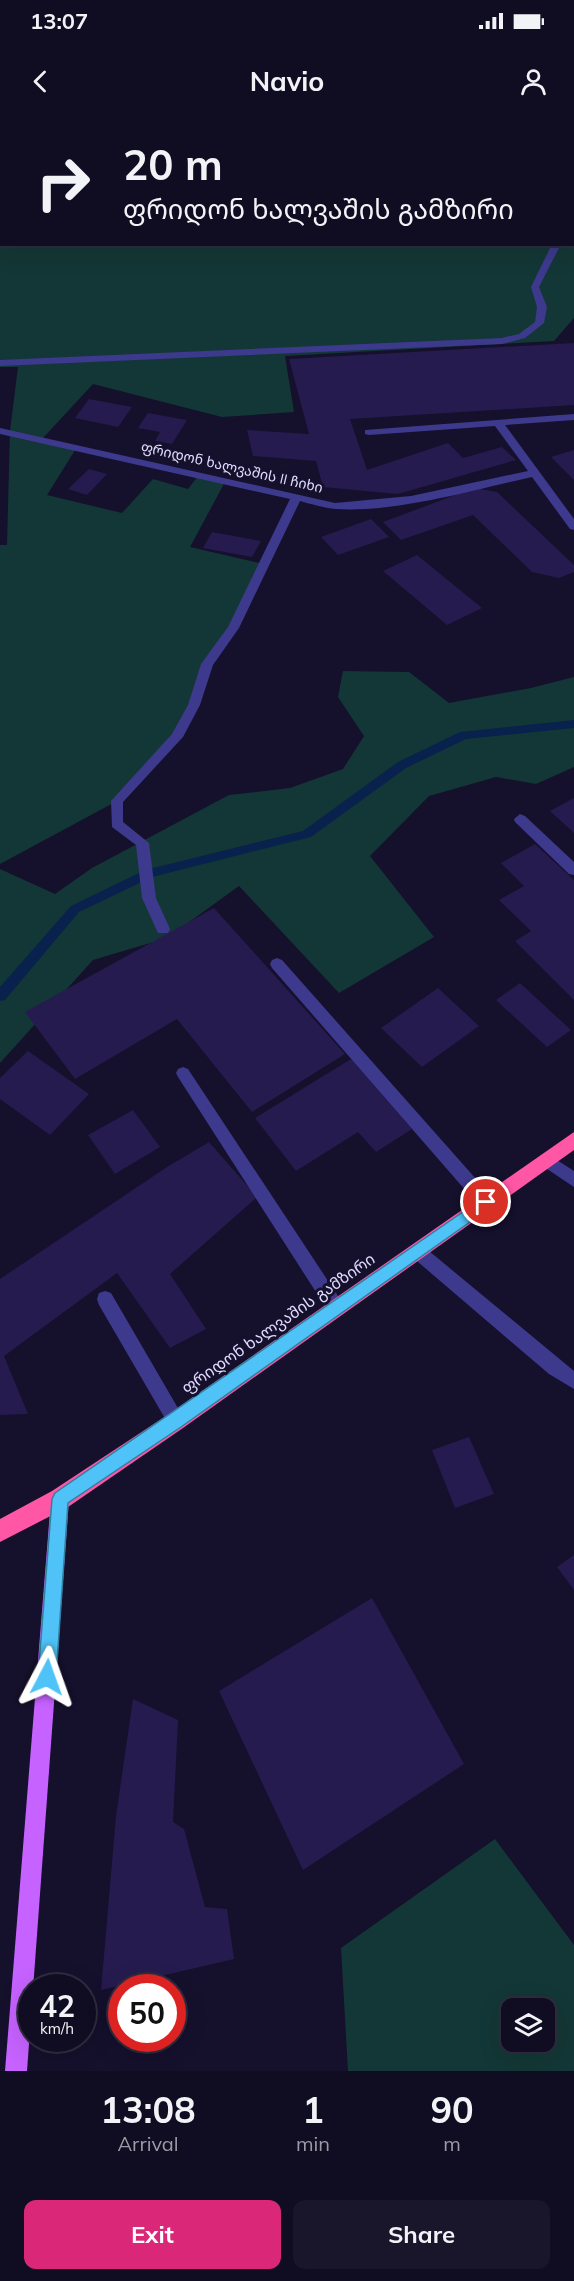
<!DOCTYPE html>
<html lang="en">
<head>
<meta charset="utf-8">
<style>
	:root { --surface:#100c21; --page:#19152a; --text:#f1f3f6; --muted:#9c9ba5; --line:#302c3f; --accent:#db2777 }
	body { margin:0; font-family:Mulish,"Noto Sans Georgian",sans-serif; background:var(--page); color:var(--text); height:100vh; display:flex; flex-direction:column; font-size:22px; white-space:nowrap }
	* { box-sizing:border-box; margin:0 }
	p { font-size:20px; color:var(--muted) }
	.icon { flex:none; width:33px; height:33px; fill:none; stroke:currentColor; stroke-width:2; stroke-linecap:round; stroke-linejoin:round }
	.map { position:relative; height:1951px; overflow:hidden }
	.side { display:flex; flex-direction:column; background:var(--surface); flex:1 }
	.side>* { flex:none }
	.banner { position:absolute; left:0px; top:0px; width:574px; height:126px; box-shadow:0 6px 24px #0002,0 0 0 2px var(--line); background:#100c21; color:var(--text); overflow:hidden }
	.tools { position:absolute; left:501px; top:1878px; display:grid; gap:12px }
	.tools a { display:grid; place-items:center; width:54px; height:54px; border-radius:12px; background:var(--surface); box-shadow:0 6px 24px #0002,0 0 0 2px var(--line); font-size:30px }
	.speed { position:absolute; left:18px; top:1854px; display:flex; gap:12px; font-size:30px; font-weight:700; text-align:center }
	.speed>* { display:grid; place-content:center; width:78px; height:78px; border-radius:50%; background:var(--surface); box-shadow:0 6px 24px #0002,0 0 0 2px var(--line); line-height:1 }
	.speed small { font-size:15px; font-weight:400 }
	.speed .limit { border:9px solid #d22; background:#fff; color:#111 }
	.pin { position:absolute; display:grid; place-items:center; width:51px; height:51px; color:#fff; margin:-26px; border:3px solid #fff; border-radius:50%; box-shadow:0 2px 6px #0007 }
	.me { position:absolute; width:66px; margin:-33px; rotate:4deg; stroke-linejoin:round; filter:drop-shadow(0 0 4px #0008) }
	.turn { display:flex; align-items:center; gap:21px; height:126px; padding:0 24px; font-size:27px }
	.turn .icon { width:78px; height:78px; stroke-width:2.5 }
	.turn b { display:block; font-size:42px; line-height:51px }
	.eta { display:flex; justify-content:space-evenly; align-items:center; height:102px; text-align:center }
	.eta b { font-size:36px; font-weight:700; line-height:42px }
	.action { display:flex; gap:12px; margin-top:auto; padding:12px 24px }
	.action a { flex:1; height:69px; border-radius:12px; background:var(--accent); color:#fff; font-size:24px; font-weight:700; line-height:69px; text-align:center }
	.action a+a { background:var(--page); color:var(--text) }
	.status { display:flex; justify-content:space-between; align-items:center; height:42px; padding:0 30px; background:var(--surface); direction:ltr }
	.status svg { height:16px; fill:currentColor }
	header { display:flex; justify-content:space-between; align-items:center; height:78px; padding:0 24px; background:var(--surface); font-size:27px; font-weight:700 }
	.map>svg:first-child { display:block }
	.green { fill:#133736; fill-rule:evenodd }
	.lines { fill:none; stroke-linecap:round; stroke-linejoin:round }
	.stream { fill:#08214d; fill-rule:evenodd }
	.building { fill:#261b4e }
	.minor { fill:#3d398d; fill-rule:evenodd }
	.major { fill:#c662ff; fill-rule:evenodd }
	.highway { fill:#ff56a5; fill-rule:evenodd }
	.route { fill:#4fc3f7; stroke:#337fa1; stroke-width:1.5 }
	.labels { text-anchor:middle; stroke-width:6; stroke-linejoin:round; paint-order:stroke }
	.far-street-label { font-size:14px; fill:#e0dbff; stroke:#15102c }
	.street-label { font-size:16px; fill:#e0dbff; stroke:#15102c }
</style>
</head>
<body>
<div class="status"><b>13:07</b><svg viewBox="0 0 49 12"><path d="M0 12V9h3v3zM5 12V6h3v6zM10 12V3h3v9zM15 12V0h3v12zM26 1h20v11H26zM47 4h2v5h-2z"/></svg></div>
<header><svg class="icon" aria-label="back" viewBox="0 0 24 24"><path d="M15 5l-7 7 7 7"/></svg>Navio<svg class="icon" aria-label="person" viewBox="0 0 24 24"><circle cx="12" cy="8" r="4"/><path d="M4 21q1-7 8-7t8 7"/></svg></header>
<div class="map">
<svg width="574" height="1951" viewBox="0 0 574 1951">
	<rect width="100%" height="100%" fill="#15102c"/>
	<!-- green -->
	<path class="green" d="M0,0H574V198L554,221L285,236L294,292L222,297L93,264L43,318L77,327L47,375L122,393L153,359L188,369L198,356L225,362L190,427L264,444L207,544L177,617L117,681L0,744V425H7L10,311L18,247H0ZM2,2H573V124H2Z
		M343,551L409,552L449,583L531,568L574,557V647L536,664L496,657L429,676L370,736L434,817L339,873L239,766L167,818L93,840L0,943V749L55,774L92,748L229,675L290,668L343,649L364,616L338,577Z
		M495,1719L574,1825V1951H348L341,1828ZM512,1888H544V1922H512Z"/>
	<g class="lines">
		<!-- stream -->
		<path class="stream" d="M574,600V608L466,619L406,648L311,717L152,757L79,792L5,880L0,881V867L71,786L145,750L303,711L398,642L460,612Z"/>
	</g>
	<!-- building -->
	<path class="building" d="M574,223V285L350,299L367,350L448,323L463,338L502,327L516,340L398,374L323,367L316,341L253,336L247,310L309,314L289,239Z
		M89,279L132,287L118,307L75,298Z
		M148,293L187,300L172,324L155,321L160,312L138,308Z
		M574,330V360L551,337Z
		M89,349L107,354L87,375L68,369Z
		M474,368L497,372L574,445V452L559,458L532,452L473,395L401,420L383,402Z
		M371,399L389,417L338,435L321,417Z
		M212,412L261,421L252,437L203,428Z
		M417,435L482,488L447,505L383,451Z
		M574,678V713L550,691Z
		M535,724L574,760V880L515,821L531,811L499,780L524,766L501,743Z
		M214,788L345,934L252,992L177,899L75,959L25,892Z
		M520,863L571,910L547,927L496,880Z
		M438,868L479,906L422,947L381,908Z
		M28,931L89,974L50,1015L0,979V958Z
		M351,939L412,1009L376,1032L358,1012L296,1051L255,998Z
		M133,990L160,1027L115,1054L88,1015Z
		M209,1022L257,1077L170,1154L206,1209L170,1228L117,1153L4,1236L28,1294L0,1295V1159L167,1047Z
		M469,1317L494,1374L455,1388L432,1330Z
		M574,1435V1470L557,1447Z
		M372,1478L464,1644L303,1750L219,1571Z
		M133,1579L178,1600L173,1702L184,1709L205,1787L227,1789L234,1839L101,1870L116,1696Z"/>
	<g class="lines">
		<!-- minor -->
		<path class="minor" d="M570,0H574V4L573,2H569Z
			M574,88V95L573,96V89Z
			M552,124H561L539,167L547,187L544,203L525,218L502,224L0,246V240L502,218L519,214L535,202L537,187L531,167Z
			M574,294V300L505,305L574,399V410L570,409L532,357C473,370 396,393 336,389C324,388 311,384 300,381L239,508L213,545L200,585L183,617L123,682V702L149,723L156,778L170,809L168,813H158L142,778L136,725L112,707L111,681L172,614L188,585L201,544L228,507L290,379L0,314V308L335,383L411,376L528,351L495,306L369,315L365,314V310Z
			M520,694L525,696L574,742V755L569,754L515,702L514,699Z
			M277,838L282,840L492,1077L494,1082L492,1087L486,1089L480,1087L272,848L270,844L272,840Z
			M183,947L188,949L342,1182L344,1188L342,1194L336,1196L330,1194L178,957L176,953L178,949Z
			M546,1033L574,1051V1067L541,1045L538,1040L541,1035Z
			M417,1124L423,1126L574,1251V1269L549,1254L411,1136L409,1131L411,1126Z
			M105,1171L111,1173L182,1295L185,1301L182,1307L176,1310L170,1307L99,1185L97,1179L99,1173Z"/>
		<!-- major -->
		<path class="major" d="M60,1370L66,1373L69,1379L27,1951H5L51,1379L54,1373Z"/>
		<!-- highway -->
		<path class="highway" d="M574,1012V1030L183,1308L68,1387L0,1422V1399L52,1371L169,1294Z"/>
	</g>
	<!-- route -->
	<path class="route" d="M486,1076L491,1078L493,1082L491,1087L181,1307L68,1383L56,1557L53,1563L47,1565L41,1563L38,1557L52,1379L55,1373Z"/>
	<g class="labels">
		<!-- far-street labels -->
		<g class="far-street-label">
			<text transform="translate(232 347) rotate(13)" y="5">ფრიდონ ხალვაშის II ჩიხი</text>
		</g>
		<!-- street labels -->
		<g class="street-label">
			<text transform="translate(278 1203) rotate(-35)" y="6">ფრიდონ ხალვაშის გამზირი</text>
		</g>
	</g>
</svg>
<div class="tools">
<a><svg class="icon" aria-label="layers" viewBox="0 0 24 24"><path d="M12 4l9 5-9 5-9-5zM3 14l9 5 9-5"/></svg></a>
</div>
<div class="speed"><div>42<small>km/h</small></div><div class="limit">50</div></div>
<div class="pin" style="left:486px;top:1082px;background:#d93025"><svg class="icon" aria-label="arrive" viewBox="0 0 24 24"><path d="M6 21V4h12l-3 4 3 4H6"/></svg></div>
<svg class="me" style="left:47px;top:1557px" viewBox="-20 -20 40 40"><path d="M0-17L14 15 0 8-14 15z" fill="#4fc3f7" stroke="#fff" stroke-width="4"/></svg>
<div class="banner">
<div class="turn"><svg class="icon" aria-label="right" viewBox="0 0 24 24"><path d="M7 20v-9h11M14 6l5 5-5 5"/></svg><div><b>20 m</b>ფრიდონ ხალვაშის გამზირი</div></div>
</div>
</div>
<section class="side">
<div class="eta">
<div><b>13:08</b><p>Arrival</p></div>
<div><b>1</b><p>min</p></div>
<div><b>90</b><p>m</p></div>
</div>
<div class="action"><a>Exit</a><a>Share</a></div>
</section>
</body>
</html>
